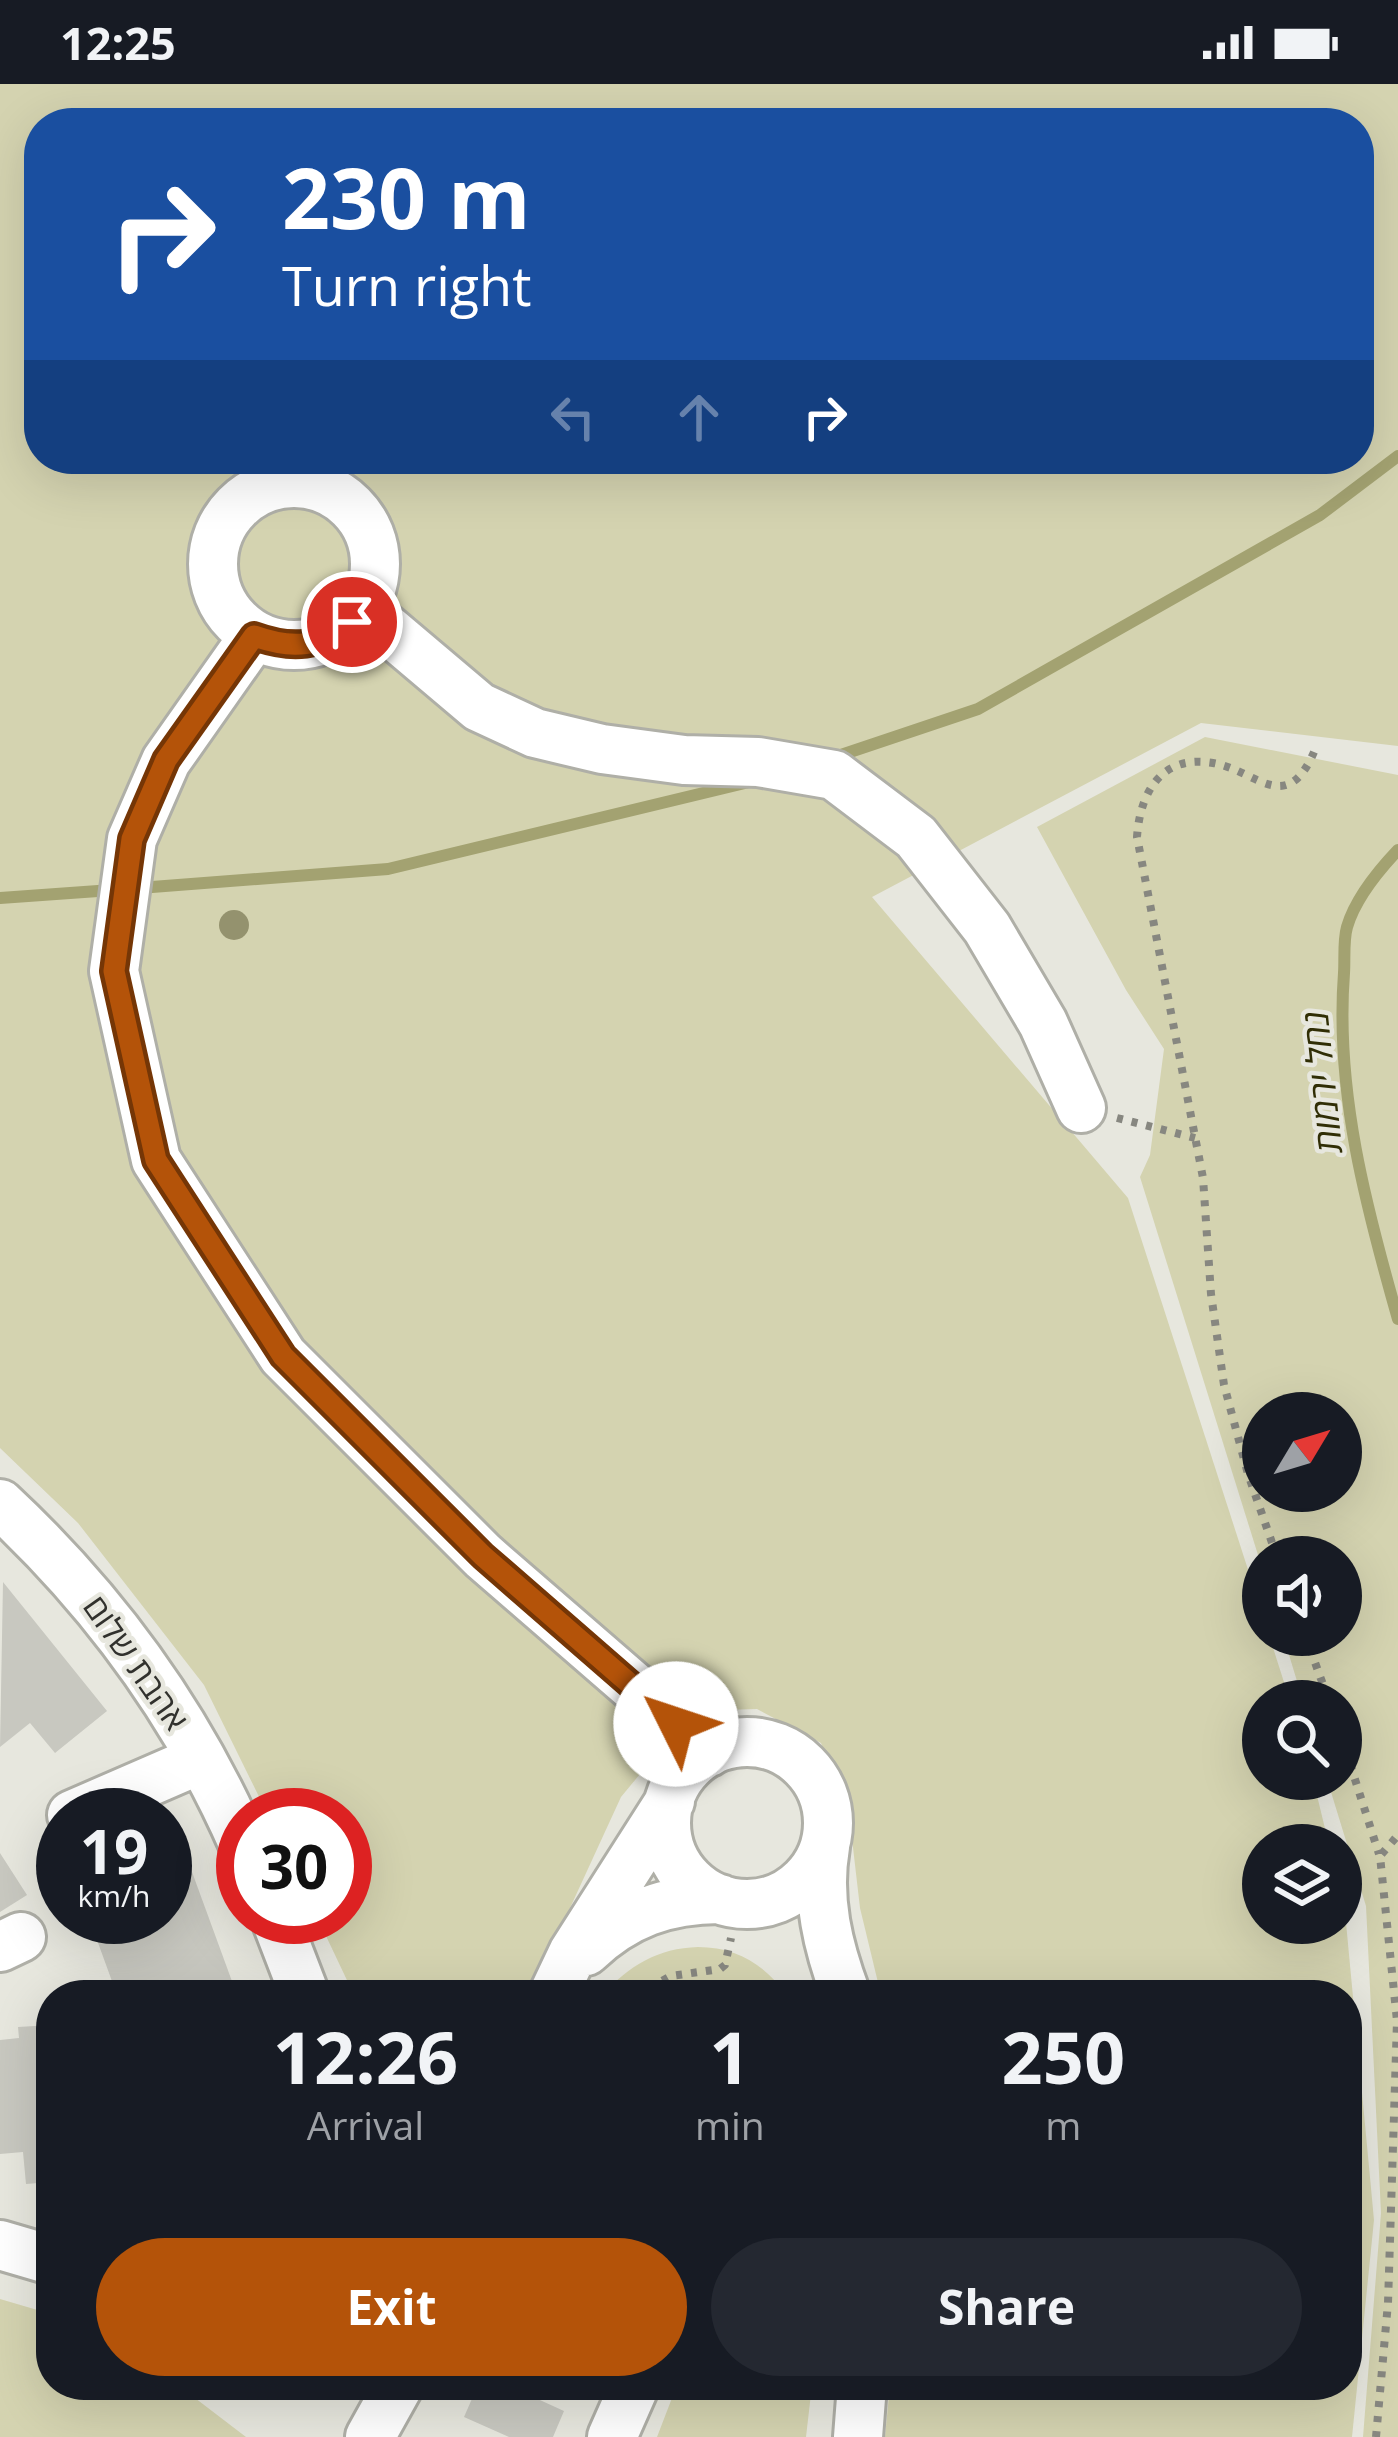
<!DOCTYPE html>
<html lang="en">
<head>
<meta charset="utf-8">
<style>
	:root { --surface:#171b24; --page:#242831; --text:#f1f3f6; --muted:#9ea1a6; --accent:#b45309 }
	body { margin:0; font-family:"Open Sans",Heebo,sans-serif; background:var(--page); color:var(--text); height:100vh; display:flex; flex-direction:column; font-size:45px; white-space:nowrap }
	* { box-sizing:border-box; margin:0 }
	p { font-size:39px; color:var(--muted) }
	.icon { flex:none; width:66px; height:66px; fill:none; stroke:currentColor; stroke-width:2; stroke-linecap:round; stroke-linejoin:round }
	.map { position:relative; flex:1; overflow:hidden }
	.sheet { position:absolute; left:36px; top:1896px; width:1326px; height:420px; display:flex; flex-direction:column; background:var(--surface); border-radius:48px; box-shadow:0 12px 48px #0002 }
	.sheet>* { flex:none }
	.hud { position:absolute; left:24px; top:24px; width:1350px; height:366px; border-radius:48px; box-shadow:0 12px 48px #0002; background:#1a4fa0; color:#fff; overflow:hidden }
	.needle { width:78px; rotate:52deg }
	.fabs { position:absolute; left:1242px; top:1308px; display:grid; gap:24px }
	.fabs a { display:grid; place-items:center; width:120px; height:120px; border-radius:50%; background:var(--surface); box-shadow:0 12px 48px #0002; font-size:60px }
	.speed { position:absolute; left:36px; top:1704px; display:flex; gap:24px; font-size:60px; font-weight:700; text-align:center }
	.speed>* { display:grid; place-content:center; width:156px; height:156px; border-radius:50%; background:var(--surface); box-shadow:0 12px 48px #0002; line-height:1 }
	.speed small { font-size:30px; font-weight:400 }
	.speed .limit { border:18px solid #d22; background:#fff; color:#111 }
	.pin { position:absolute; display:grid; place-items:center; width:102px; height:102px; color:#fff; margin:-51px; border:6px solid #fff; border-radius:50%; box-shadow:0 3px 12px #0007 }
	.me { position:absolute; width:132px; margin:-66px; rotate:311deg; stroke-linejoin:round; filter:drop-shadow(0 0 9px #0008) }
	.turn { display:flex; align-items:center; gap:42px; height:252px; padding:0 60px; font-size:54px }
	.turn .icon { width:156px; height:156px; stroke-width:2.5 }
	.turn b { display:block; font-size:84px; line-height:102px }
	.lanes { display:flex; align-items:center; height:114px; padding:0 60px; background:#0003; justify-content:center; gap:60px; direction:ltr }
	.lanes .off { opacity:.35 }
	.eta { display:flex; justify-content:space-evenly; align-items:center; height:204px; text-align:center }
	.eta b { font-size:72px; font-weight:700; line-height:84px }
	.action { display:flex; gap:24px; margin-top:auto; padding:24px 60px }
	.action a { flex:1; height:138px; border-radius:72px; background:var(--accent); color:#fff; font-size:48px; font-weight:700; line-height:138px; text-align:center }
	.action a+a { background:var(--page); color:var(--text) }
	.status { display:flex; justify-content:space-between; align-items:center; height:84px; padding:0 60px; background:var(--surface); direction:ltr }
	.status svg { height:33px; fill:currentColor }
	.map>svg:first-child { display:block }
	.green { fill:#d4d3b0; fill-rule:evenodd }
	.lines { fill:none; stroke-linecap:round; stroke-linejoin:round }
	.stream { stroke:#a3a271; stroke-width:12 }
	.building { fill:#c8c8c0 }
	.minor-casing { stroke:#afafa7; stroke-width:54 }
	.path { stroke:#878780; stroke-width:8; stroke-dasharray:6 9; stroke-linecap:butt }
	.minor { stroke:#fff; stroke-width:48 }
	.tree { fill:#94926e }
	.route-casing { stroke:#753606; stroke-width:30 }
	.route { stroke:#b45309; stroke-width:21 }
	.labels { text-anchor:middle; stroke-width:9; stroke-linejoin:round; paint-order:stroke }
	.street-label { font-size:33px; fill:#31312d; stroke:#e7e7de }
	.water-label { font-size:36px; font-style:italic; fill:#302e05; stroke:#e7e7de }
</style>
</head>
<body>
<div class="status"><b>12:25</b><svg viewBox="0 0 49 12"><path d="M0 12V9h3v3zM5 12V6h3v6zM10 12V3h3v9zM15 12V0h3v12zM26 1h20v11H26zM47 4h2v5h-2z"/></svg></div>
<div class="map">
<svg width="1398" height="2353" viewBox="0 0 1398 2353">
	<rect width="100%" height="100%" fill="#e7e7de"/>
	<!-- green -->
	<path class="green" d="M0,0H1398V662L1201,639L872,813L1128,1114L1263,1532V1551H1269L1290,1617H1263V1695H1313L1329,1761H1263V1839H1341V1812L1345,1828L1374,2136L1352,2353H885L890,2301H1347V1911H881L860,1824L849,1729L821,1659L757,1625L722,1626L664,1661L621,1713L530,1911H354L317,1833H345V1731H268L204,1601L78,1439L0,1364ZM39,39H1359V375H39Z
		M1205,653L1398,691V2353H1363L1381,2129L1366,1822L1327,1695H1341V1617H1303L1283,1551H1341V1473H1263V1487L1140,1093L1150,1071L1164,965L1126,906L1037,743ZM1341,1329V1407H1263V1329Z
		M698,1863C736,1863 764,1880 787,1911H602C629,1882 658,1864 698,1863Z
		M0,2215L51,2230V2301H178L246,2353H0Z
		M677,2301H812L806,2353H657Z"/>
	<g class="lines">
		<!-- stream -->
		<path class="stream" d="M832,674L978,625L1320,431L1398,372
			M1398,766C1379,786 1355,816 1347,843C1343,857 1345,875 1344,889C1335,1007 1366,1123 1398,1235
			M139,804L388,785L749,698
			M0,814L112,806"/>
	</g>
	<!-- building -->
	<path class="building" d="M3,1498L107,1627L55,1669L30,1639L0,1663Z
		M184,1766L237,1911H117L93,1845L126,1833H165V1772Z
		M0,1769L27,1811L0,1828Z
		M51,1941V2098L26,2100L23,2068L0,2070V1956L19,1954L18,1943Z
		M478,2301H507L564,2327L553,2353H509L464,2333Z"/>
	<g class="lines">
		<!-- minor casing -->
		<g class="minor-casing">
			<path id="minor" d="M213 480a81 81 0 1 1 162 0a81 81 0 1 1-162 0Z
				M362,524L479,623L535,649L602,665L684,676L758,678L834,691L916,753L987,844L1043,939L1081,1024
				M254,552L166,677L132,755L114,887L156,1076L283,1272L483,1472L709,1668
				M0,1420C103,1516 186,1629 243,1759
				M666 1739a81 81 0 1 1 162 0a81 81 0 1 1-162 0Z
				M72,1731L201,1675
				M825,1763C816,1815 828,1863 846,1911
				M275,1833L305,1911
				M0,1863L21,1853
				M586,1867C625,1830 667,1815 720,1815
				M553,1911L573,1869L670,1717
				M0,2161L51,2176
				M370,2353L399,2301
				M612,2353L635,2301
				M858,2353L862,2301"/>
		</g>
		<!-- path -->
		<path class="path" d="M1117,1034L1195,1054
			M1277,1473L1248,1390L1224,1301L1211,1210L1203,1094L1137,753C1140,709 1161,670 1213,679C1256,686 1286,733 1314,668
			M1305,1551L1329,1617
			M1341,1652L1379,1770
			M636,1911L671,1892L720,1885L725,1881L731,1854
			M1376,2353L1388,2219L1397,1937L1380,1772L1398,1751"/>
		<!-- minor -->
		<use href="#minor" class="minor"/>
	</g>
	<!-- trees -->
	<circle class="tree" cx="234" cy="841" r="15"/>
	<g class="lines">
		<!-- route casing -->
		<g class="route-casing">
			<path id="route" d="M352,538C320,563 293,566 254,552L166,676L132,755L114,887L156,1076L283,1272L483,1472L676,1640"/>
		</g>
		<!-- route -->
		<use href="#route" class="route"/>
	</g>
	<g class="labels">
		<!-- street labels -->
		<g class="street-label">
			<text transform="translate(136 1579) rotate(55)" y="12">אהבת שלום</text>
		</g>
		<!-- water labels -->
		<g class="water-label">
			<text transform="translate(1322 998) rotate(-96)" y="13">נחל ירמות</text>
		</g>
	</g>
</svg>
<div class="fabs">
<a><svg class="needle" viewBox="-14 -14 28 28"><path d="M0-13l5 13h-10z" fill="#e53935"/><path d="M0 13l5-13h-10z" fill="#9ea1a6"/></svg></a>
<a><svg class="icon" aria-label="sound" viewBox="0 0 24 24"><path d="M4 9h4l5-4v14l-5-4H4zM17 9q2 3 0 6"/></svg></a>
<a><svg class="icon" aria-label="search" viewBox="0 0 24 24"><circle cx="10" cy="10" r="6"/><path d="M15 15l6 6"/></svg></a>
<a><svg class="icon" aria-label="layers" viewBox="0 0 24 24"><path d="M12 4l9 5-9 5-9-5zM3 14l9 5 9-5"/></svg></a>
</div>
<div class="speed"><div>19<small>km/h</small></div><div class="limit">30</div></div>
<div class="pin" style="left:352px;top:538px;background:#d93025"><svg class="icon" aria-label="arrive" viewBox="0 0 24 24"><path d="M6 21V4h12l-3 4 3 4H6"/></svg></div>
<svg class="me" style="left:676px;top:1640px" viewBox="-20 -20 40 40"><circle r="19" fill="#fff"/><path d="M0-13L10 11 0 6-10 11z" fill="#b45309"/></svg>
<div class="hud">
<div class="turn"><svg class="icon" aria-label="right" viewBox="0 0 24 24"><path d="M7 20v-9h11M14 6l5 5-5 5"/></svg><div><b>230 m</b>Turn right</div></div>
<div class="lanes"><svg class="icon off" aria-label="left" viewBox="0 0 24 24"><path d="M17 20v-9H6M10 6l-5 5 5 5"/></svg><svg class="icon off" aria-label="ahead" viewBox="0 0 24 24"><path d="M12 20V5M6 11l6-6 6 6"/></svg><svg class="icon" aria-label="right" viewBox="0 0 24 24"><path d="M7 20v-9h11M14 6l5 5-5 5"/></svg></div>
</div>
<section class="sheet">
<div class="eta">
<div><b>12:26</b><p>Arrival</p></div>
<div><b>1</b><p>min</p></div>
<div><b>250</b><p>m</p></div>
</div>
<div class="action"><a>Exit</a><a>Share</a></div>
</section>
</div>
</body>
</html>
